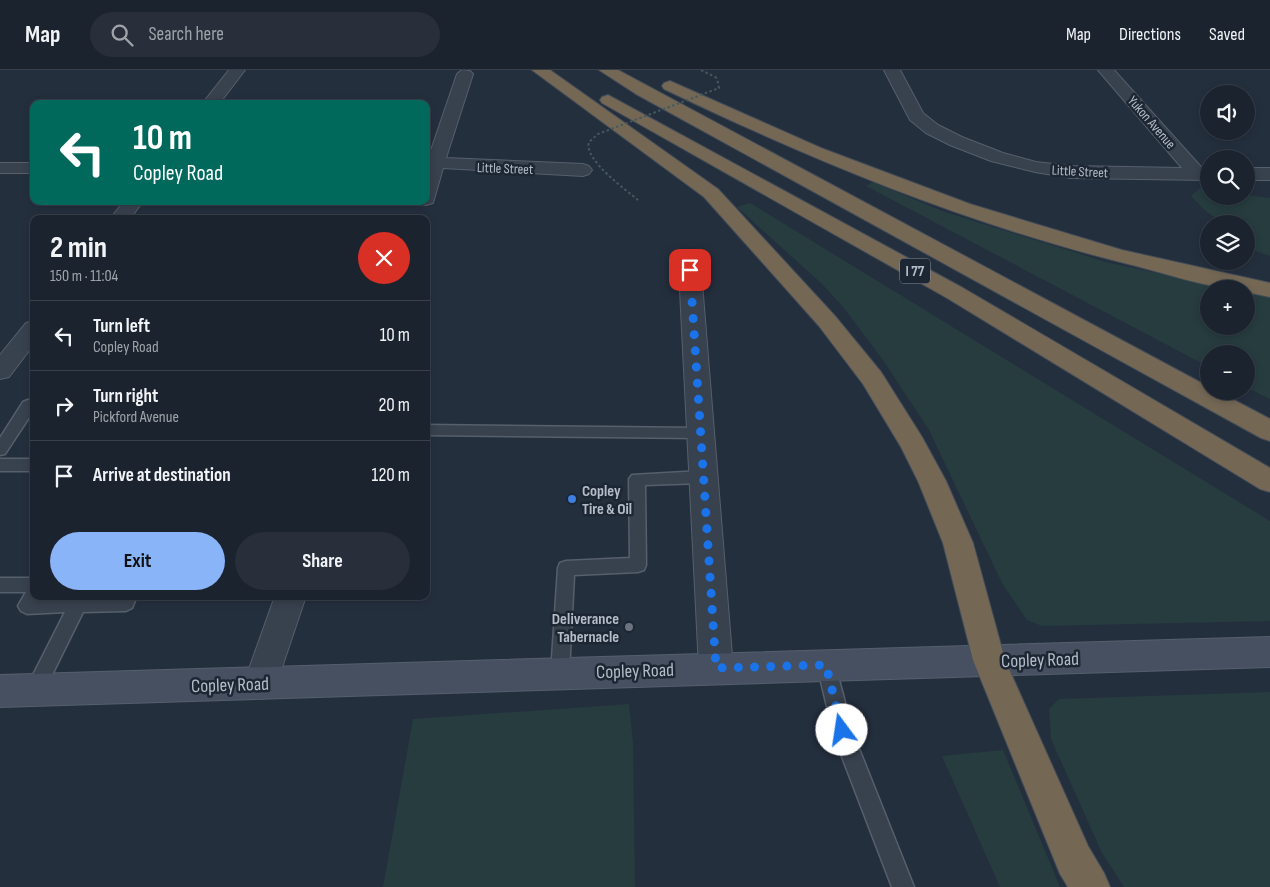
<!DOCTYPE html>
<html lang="en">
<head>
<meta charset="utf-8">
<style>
	:root { --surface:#1b232e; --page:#282f3a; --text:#f1f3f6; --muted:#a0a4aa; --line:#39404a; --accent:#8ab4f8 }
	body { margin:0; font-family:"Sofia Sans Condensed",sans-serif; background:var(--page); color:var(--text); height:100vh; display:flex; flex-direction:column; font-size:19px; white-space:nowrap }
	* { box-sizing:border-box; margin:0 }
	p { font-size:16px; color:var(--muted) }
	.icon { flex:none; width:28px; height:28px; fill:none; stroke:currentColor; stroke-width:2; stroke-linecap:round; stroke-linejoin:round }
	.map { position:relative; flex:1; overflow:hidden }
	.details { position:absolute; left:30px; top:145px; width:400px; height:385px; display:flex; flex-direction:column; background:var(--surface); border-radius:10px; box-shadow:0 2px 8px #0003,0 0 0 1px var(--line) }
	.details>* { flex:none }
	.hud { position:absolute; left:30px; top:30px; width:400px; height:105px; border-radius:10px; box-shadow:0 2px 8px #0003,0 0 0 1px var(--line); background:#00695c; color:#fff; overflow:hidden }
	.buttons { position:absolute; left:1200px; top:15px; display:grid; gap:10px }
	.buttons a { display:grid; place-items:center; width:55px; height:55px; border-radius:50%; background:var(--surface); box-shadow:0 2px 8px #0003,0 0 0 1px var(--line); font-size:25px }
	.pin { position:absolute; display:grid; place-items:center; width:42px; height:42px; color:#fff; margin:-21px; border-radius:10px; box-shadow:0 2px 8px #0006 }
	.me { position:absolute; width:55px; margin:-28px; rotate:346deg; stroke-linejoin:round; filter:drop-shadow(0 0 4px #0008) }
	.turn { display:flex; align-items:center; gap:18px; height:105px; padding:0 20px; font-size:22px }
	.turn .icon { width:65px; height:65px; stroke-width:2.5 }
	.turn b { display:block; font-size:35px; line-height:42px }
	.round { display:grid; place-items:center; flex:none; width:52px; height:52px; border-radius:26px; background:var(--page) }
	.head { display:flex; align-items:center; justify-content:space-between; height:85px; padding:0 20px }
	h1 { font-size:30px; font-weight:700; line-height:38px }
	.button { display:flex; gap:10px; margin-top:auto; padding:10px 20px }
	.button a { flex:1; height:58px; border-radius:30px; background:var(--accent); color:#111; font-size:20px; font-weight:700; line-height:58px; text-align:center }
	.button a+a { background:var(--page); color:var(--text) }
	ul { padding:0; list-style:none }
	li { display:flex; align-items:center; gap:15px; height:70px; padding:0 20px; border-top:1px solid var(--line) }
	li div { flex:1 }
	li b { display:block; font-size:19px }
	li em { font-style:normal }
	header { display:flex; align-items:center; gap:30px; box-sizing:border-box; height:70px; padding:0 25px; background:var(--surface); border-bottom:1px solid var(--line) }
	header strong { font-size:24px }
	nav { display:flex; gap:28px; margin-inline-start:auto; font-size:18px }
	.search { width:350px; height:45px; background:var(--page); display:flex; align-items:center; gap:12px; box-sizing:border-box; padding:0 18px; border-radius:28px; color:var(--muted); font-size:19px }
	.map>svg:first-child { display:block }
	.green { fill:#263c3f }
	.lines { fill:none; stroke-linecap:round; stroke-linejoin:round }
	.lane-casing { stroke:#565f6c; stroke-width:3 }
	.street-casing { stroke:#565f6c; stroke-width:2 }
	.secondary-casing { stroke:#565f6c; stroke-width:2 }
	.highway-casing { stroke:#434c59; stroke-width:2 }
	.path { stroke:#44595c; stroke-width:2; stroke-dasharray:2.5 2.5; stroke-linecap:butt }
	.lane { fill:#38414e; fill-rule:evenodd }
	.street { fill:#38414e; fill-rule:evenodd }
	.secondary { fill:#465061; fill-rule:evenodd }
	.highway { fill:#746855; fill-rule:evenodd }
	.path-bridge { stroke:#44595c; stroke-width:2; stroke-dasharray:2.5 2.5; stroke-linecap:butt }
	.route { stroke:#1a73e8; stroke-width:9; stroke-dasharray:0 16.2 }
	.shop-dot { fill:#3f7fe0; stroke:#1d2633; stroke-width:2 }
	.worship-dot { fill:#6b7280; stroke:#1d2633; stroke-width:2 }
	.labels { text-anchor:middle; stroke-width:5; stroke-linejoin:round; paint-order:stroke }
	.far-street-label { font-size:14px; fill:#b4bcc9; stroke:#1d2633 }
	.shield { fill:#1d2633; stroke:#878f9c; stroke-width:1 }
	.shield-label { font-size:15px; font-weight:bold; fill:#b4bcc9 }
	.poi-label { font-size:16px; font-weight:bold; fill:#b4bcc9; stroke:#1d2633; text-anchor:start }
	.near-street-label { font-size:19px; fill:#b4bcc9; stroke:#1d2633 }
</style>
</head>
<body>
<header>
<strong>Map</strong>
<div class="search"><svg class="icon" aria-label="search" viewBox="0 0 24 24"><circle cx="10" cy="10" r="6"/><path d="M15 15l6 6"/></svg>Search here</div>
<nav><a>Map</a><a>Directions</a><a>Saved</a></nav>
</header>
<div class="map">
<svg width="1270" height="817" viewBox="0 0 1270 817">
	<rect width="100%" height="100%" fill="#242f3e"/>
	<!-- green -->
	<path class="green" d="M873,112L942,141L1106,192L1232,219H1209V256H1246V222L1270,227V329L1246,317V284H1209V297L866,116Z
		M1201,117L1209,118V126L1246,125L1270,128V186L1249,179L1246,176V154H1224L1207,142L1191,126Z
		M750,133L1270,451V551L1042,556L1027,550L1002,513L929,360L883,290L844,238L822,214L737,137Z
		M1270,622V817H1124L1102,783L1051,669L1049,639L1059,629Z
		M629,634L633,672L635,817H383L413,649Z
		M1003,680L1060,817H1000L942,686Z"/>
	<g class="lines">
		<!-- lane casing -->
		<g class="lane-casing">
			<path id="lane" d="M28,330H34V340L5,384L0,385V368L23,332Z
				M426,355L699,358L704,359L706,363L704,367L699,368L426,365Z
				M0,389H34V401H0Z
				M702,401L707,403L709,407L707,411L702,413L645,415L646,495L644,500L638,502L574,505L569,603L566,609L560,612L554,609L551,603L558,498L560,493L566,491L630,488L629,409L632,405Z
				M0,508H34V526H41L40,528L137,526L132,538L126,541L83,542L42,625L35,628L28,625L26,619L65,542L27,544L21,541L18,536L26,522H0Z
				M826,587L832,589L835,595L854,666L914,817H892L834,666L817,595L820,589Z"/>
		</g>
		<!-- street casing -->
		<g class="street-casing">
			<path id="street" d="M229,0H245L219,34H202Z
				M462,0L470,1L473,4L446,88L583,94L589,96L592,100L589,104L583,106L443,98L433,133L426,135L419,133L418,131H426V86H429L457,4Z
				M884,0H900L923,43L938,55L962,67L1003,83L1036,92L1071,96L1182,98L1098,0H1114L1202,98H1209V110L1071,108L1035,102L991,91L950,75L926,63L910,50Z
				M0,93H34V103H0Z
				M1246,98H1270V110H1246Z
				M124,131H143L130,149H110Z
				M690,194L698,195L701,200L733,598L728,609L716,614L704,609L699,598L679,200L682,195Z
				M34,251V274L9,307L0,309V285L26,253Z
				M275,526H306L273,624L261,629L249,624L244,613Z"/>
		</g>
		<!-- secondary casing -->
		<g class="secondary-casing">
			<path id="secondary" d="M1270,567V597L0,637V605Z"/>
		</g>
		<!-- highway casing -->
		<g class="highway-casing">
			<path id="highway" d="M532,0H550L718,119L835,246L881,302L922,367L946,411L973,473L1005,590L1088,776L1104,803L1110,817H1068L1060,804L973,590L943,473L918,411L901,377L863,314L819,256L704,127Z
				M599,0H618L1209,317V321H1217L1270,349V371L1261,368L636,24Z
				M670,11L821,78L970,134L1122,180L1270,213V227L1246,222V219C1207,219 1166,203 1128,194C967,154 814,91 664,19L662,16L664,13Z
				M608,25L963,218L1270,398V422L1260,419L947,228L602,33L600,30L602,27Z"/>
		</g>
		<!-- path -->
		<path class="path" d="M701,0L717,8"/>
		<!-- lane -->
		<use href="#lane" class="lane"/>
		<!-- street -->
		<use href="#street" class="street"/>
		<!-- secondary -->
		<use href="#secondary" class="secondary"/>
		<!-- highway -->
		<use href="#highway" class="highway"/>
		<!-- path-bridge -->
		<path class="path-bridge" d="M638,130C626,120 583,89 589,72L598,64L719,18L717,8"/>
	</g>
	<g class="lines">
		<!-- route -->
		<path class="route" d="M690,200L716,598L826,595L842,660"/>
	</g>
	<!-- markers -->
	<circle class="shop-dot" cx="572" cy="429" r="5"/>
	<circle class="worship-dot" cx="629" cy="557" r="5"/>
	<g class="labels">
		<!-- far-street labels -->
		<g class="far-street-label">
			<text transform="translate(1152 52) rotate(49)" y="5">Yukon Avenue</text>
			<text transform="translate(505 98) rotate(2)" y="5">Little Street</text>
			<text transform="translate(1080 101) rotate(3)" y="5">Little Street</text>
		</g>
		<!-- shield labels -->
		<rect class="shield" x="900" y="188.5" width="30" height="25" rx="4"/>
		<g class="shield-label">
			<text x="915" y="206">I 77</text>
		</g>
		<!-- poi labels -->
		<g class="poi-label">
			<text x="582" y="426">Copley<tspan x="582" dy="18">Tire &amp; Oil</tspan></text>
			<text x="619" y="554" text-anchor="end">Deliverance<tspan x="619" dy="18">Tabernacle</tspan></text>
		</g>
		<!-- near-street labels -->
		<g class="near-street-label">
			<text transform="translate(1040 589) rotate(-2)" y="7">Copley Road</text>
			<text transform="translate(635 600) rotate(-2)" y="7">Copley Road</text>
			<text transform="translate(230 614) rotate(-2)" y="7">Copley Road</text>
		</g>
	</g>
</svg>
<div class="buttons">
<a><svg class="icon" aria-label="sound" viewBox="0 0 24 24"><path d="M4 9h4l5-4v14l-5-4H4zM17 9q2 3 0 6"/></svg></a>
<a><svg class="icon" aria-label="search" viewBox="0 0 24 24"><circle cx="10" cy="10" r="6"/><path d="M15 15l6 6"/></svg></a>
<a><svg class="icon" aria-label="layers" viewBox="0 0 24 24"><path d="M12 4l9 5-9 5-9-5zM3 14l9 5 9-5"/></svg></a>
<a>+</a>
<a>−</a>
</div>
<div class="pin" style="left:690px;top:200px;background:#d93025"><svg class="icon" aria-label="arrive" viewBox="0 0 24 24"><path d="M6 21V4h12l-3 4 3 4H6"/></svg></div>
<svg class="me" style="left:842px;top:660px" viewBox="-20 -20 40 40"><circle r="19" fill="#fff"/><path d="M0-13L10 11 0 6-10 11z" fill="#1a73e8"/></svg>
<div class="hud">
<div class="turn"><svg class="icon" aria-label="left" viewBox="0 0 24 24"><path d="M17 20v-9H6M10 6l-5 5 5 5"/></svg><div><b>10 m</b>Copley Road</div></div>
</div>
<section class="details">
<div class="head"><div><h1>2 min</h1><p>150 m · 11:04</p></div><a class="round" style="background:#d93025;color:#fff"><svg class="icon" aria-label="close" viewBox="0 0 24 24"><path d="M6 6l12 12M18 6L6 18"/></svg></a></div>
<ul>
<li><svg class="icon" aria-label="left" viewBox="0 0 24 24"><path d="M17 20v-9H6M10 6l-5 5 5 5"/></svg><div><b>Turn left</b><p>Copley Road</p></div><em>10 m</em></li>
<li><svg class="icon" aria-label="right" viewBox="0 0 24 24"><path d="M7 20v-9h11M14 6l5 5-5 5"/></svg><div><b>Turn right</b><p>Pickford Avenue</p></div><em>20 m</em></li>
<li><svg class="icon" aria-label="arrive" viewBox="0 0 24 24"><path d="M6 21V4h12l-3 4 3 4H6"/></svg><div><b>Arrive at destination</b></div><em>120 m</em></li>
</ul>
<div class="button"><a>Exit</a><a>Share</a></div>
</section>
</div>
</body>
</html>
